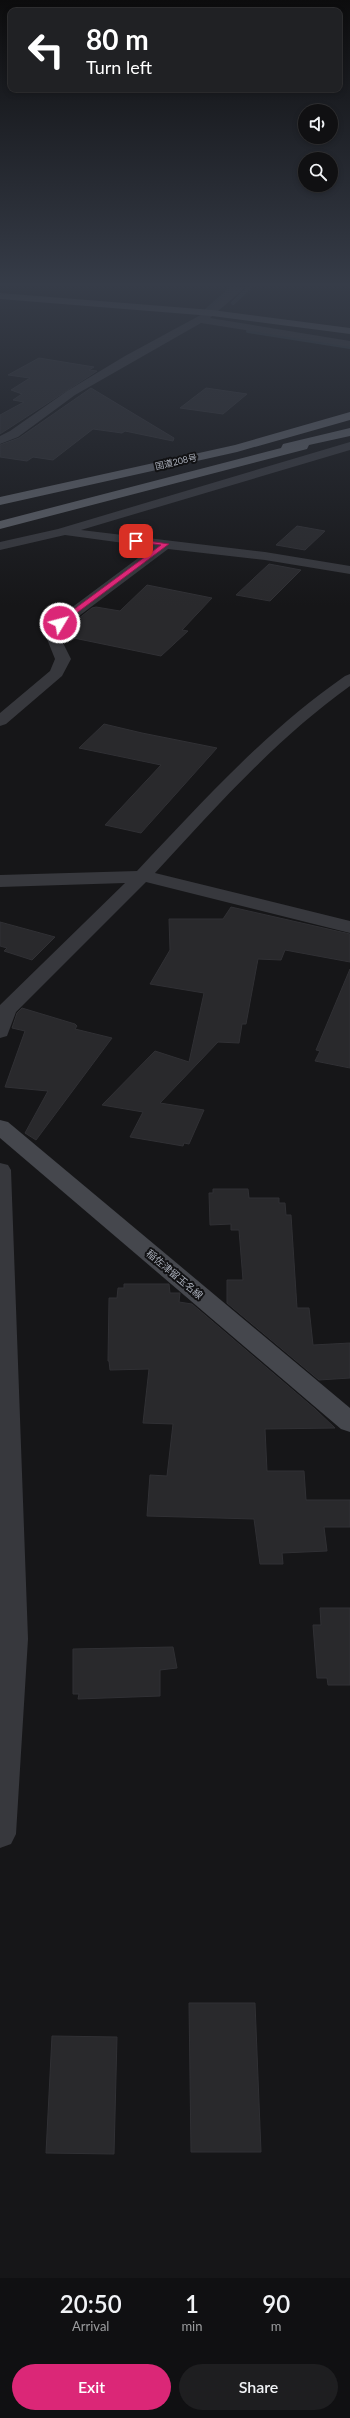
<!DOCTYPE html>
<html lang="en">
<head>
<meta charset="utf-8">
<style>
	:root { --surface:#101012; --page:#1e1e20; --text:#f1f3f6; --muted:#9c9d9f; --line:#303032; --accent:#db2777 }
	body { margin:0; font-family:Lato,"Noto Sans JP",sans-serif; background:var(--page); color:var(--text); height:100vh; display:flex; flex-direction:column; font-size:15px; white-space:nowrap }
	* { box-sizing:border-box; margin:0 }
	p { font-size:13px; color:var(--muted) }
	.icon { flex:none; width:22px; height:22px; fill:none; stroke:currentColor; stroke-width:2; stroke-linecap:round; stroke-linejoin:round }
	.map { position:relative; height:2278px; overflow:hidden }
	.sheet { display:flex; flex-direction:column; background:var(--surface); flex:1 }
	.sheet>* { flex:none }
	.hud { position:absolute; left:8px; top:8px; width:334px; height:84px; border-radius:8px; box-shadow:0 2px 6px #0003,0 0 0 1px var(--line); background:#202124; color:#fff; overflow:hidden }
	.fabs { position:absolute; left:298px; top:104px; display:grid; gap:8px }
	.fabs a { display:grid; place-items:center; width:40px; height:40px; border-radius:50%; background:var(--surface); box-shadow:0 2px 6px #0003,0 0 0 1px var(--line); font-size:20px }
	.pin { position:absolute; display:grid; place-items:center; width:34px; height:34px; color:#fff; margin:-17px; border-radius:8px; box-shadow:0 2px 6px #0006 }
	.me { position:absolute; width:44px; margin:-22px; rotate:53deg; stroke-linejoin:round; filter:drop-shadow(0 0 3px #0008) }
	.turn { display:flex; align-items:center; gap:14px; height:84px; padding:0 12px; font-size:18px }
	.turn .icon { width:52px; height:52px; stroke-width:2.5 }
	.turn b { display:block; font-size:28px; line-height:34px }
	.eta { display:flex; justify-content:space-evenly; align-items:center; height:68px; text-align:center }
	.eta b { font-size:24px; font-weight:600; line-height:28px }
	.cta { display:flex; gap:8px; margin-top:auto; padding:8px 12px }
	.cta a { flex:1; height:46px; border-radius:24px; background:var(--accent); color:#fff; font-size:16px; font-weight:600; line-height:46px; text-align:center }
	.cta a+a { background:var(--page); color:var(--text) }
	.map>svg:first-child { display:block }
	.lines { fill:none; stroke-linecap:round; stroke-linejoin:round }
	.stream { stroke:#2c353c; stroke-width:4 }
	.building { fill:#29292c; stroke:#303034 }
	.minor { fill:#37383d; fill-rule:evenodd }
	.secondary { fill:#45474d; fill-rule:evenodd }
	.primary { fill:#53555c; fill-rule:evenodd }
	.trunk { fill:#5b5e65; fill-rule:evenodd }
	.route { fill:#db2777; stroke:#8e194d }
	.labels { text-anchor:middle; stroke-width:4; stroke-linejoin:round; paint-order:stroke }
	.far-street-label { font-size:9px; fill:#a8adb8; stroke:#111113 }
	.street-label { font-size:10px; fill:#a8adb8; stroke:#111113 }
</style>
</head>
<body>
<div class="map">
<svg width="350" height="2278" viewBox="0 0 350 2278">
	<rect width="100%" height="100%" fill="#161618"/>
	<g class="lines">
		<!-- stream -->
		<path class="stream" d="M233,303L250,287
			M207,310L233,287
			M248,331L350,347"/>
	</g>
	<!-- building -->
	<path class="building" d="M39,358L94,367L89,370L97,371L0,434V415L24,402L13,400L22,394L11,390L30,378L8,375Z
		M91,388L174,438L173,441L125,431L122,433L93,429L53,460L33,457L27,461L0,457V445L19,438Z
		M206,388L247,394L223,414L180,408Z
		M297,526L325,531L305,550L276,545Z
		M269,564L301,570L270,601L236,595Z
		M147,585L212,598L182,630L188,631L161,656L64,636L68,627L92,608L96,607L120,611Z
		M104,724L142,733L217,748L141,833L105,825L161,765L79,748Z
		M231,907L350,934V962L285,950L281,960L258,959L246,1024H242L239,1043L218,1042L160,1103L204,1110L189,1144L184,1143L183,1146L130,1137L143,1112L102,1105L155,1051L189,1062L204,993L150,984L170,950L169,919H223Z
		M0,922L55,937L32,960L4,951L7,948L0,946Z
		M350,969V1068L315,1061L320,1051L316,1050Z
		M22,1008L75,1024L77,1026L75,1029L112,1038L36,1140L25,1133L48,1091L5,1087L25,1031L12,1028L17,1013Z
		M213,1189H248L249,1198H279V1203H285L286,1215H291L297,1308H309L313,1345L350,1343V1378L319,1380L227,1303V1280H243L239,1230H231V1224L210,1225L209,1193H213Z
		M124,1284H169L170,1293H180L179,1302L192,1304L315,1409L335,1428L265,1429L267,1471H304L306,1500H350V1527H324L327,1551L282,1553L283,1564H260L254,1519L147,1516L150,1475L167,1476L173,1424L143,1423L149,1369L110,1370L109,1361H108L109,1298H117L118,1288H124Z
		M320,1608H350V1685H328L327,1678H317L313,1625H321Z
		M173,1647L177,1668L160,1670V1696L78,1699L79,1694H73V1649Z
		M189,2003H255L261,2152H191Z
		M52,2036L117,2037L114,2154L46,2153Z"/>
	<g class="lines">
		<!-- minor -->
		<path class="minor" d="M235,287H246L210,318L350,341V347L201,323L75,395L18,437L0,444V436L10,431L67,391L125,356L208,311Z
			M350,442V450L81,530L265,552L350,566V574L265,560L168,549L67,625L61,639L71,659L62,676L6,724L0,726V713L50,671L55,659L47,639L55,620L153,547L65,535L0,550V542L58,529Z
			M350,674V686C276,739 216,807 155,873L350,921V933L146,882L16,1012L7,1036L0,1038V1005L125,883L0,887V875L137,871C203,801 266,731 345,676Z
			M0,1163L8,1165L11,1170L28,1639L16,1834L11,1844L0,1848Z"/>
		<!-- secondary -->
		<path class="secondary" d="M0,1120L8,1122L350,1408V1432L341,1429L0,1138Z"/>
		<!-- primary -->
		<path class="primary" d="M0,293L212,310L350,328V334L212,316L0,299Z"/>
		<!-- trunk -->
		<path class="trunk" d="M350,412V420L237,452L0,505V497L235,445Z
			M350,428V436L309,445L307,449L0,529V521L281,448L283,444Z"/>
	</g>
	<!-- sky -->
	<linearGradient id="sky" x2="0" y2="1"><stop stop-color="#0c0c0d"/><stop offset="0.47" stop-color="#363c48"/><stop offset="1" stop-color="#363c48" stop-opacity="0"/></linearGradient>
	<rect width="350" height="606" fill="url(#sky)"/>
	<!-- route -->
	<path class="route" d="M134,539L169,544L62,624H58V621L161,545L136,542Z"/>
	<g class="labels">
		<!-- far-street labels -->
		<g class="far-street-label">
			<text transform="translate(176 462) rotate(-13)" y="3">国道208号</text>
		</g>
		<!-- street labels -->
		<g class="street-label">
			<text transform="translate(175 1274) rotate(40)" y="4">稲佐津留玉名線</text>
		</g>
	</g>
</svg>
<div class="fabs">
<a><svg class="icon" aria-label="sound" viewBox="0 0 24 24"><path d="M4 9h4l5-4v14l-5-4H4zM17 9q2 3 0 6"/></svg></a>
<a><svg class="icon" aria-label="search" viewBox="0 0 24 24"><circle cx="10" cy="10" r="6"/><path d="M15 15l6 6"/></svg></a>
</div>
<div class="pin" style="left:136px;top:541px;background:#d93025"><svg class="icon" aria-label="arrive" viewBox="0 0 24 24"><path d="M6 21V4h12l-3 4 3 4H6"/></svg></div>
<svg class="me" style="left:60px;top:623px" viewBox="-20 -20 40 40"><circle r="17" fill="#db2777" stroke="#fff" stroke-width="3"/><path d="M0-11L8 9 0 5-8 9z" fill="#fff"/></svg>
<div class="hud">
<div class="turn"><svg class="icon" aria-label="left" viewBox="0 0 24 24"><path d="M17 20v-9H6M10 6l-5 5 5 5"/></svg><div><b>80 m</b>Turn left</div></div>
</div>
</div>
<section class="sheet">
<div class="eta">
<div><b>20:50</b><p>Arrival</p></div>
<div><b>1</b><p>min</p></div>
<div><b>90</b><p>m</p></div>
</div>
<div class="cta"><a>Exit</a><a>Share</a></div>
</section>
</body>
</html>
